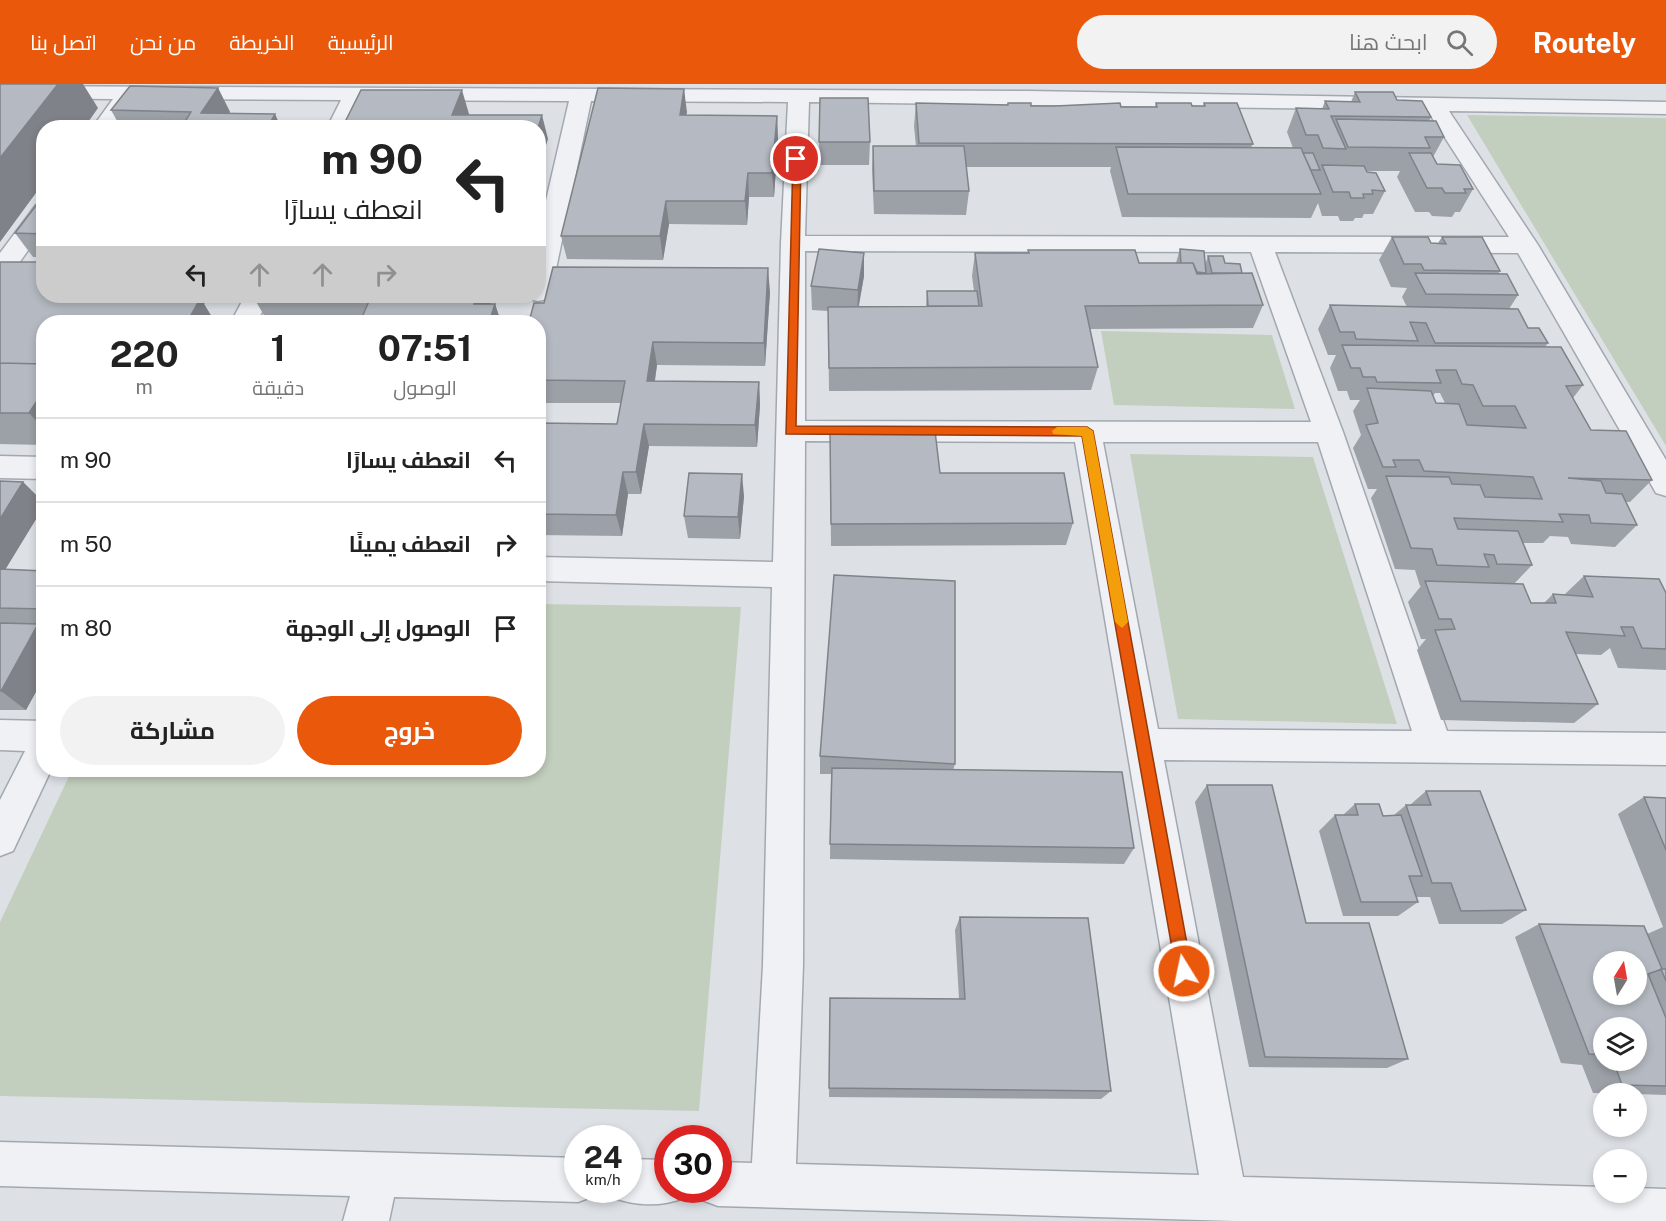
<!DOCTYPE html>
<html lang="ar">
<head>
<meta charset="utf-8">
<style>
	:root { --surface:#fff; --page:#f2f2f2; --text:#222; --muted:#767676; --line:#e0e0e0; --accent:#ea580c }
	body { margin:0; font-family:"Public Sans",Cairo,sans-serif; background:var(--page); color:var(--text); direction:rtl; height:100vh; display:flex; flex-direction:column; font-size:22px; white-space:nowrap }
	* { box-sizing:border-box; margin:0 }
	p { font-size:20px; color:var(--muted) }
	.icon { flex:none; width:33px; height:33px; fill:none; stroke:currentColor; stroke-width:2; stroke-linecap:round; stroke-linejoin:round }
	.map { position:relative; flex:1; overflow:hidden; direction:ltr }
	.drawer { position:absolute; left:36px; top:231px; width:510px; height:462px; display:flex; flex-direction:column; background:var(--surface); border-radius:24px; box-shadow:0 3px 9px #0003; direction:rtl }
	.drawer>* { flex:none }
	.hud { position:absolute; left:36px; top:36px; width:510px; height:183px; border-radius:24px; box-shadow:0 3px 9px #0003; direction:rtl; background:#fff; color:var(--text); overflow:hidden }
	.needle { width:39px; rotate:11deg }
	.tools { position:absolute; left:1593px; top:867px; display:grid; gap:12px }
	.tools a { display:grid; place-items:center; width:54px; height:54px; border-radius:50%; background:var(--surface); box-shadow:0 3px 9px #0003; font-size:30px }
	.speed { position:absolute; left:564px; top:1041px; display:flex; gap:12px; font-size:30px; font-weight:700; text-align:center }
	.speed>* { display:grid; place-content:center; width:78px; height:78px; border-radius:50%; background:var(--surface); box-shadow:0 3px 9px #0003; line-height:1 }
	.speed small { font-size:15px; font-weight:400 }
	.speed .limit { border:9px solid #d22; background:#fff; color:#111 }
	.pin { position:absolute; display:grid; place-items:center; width:51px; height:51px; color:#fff; margin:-26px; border:3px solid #fff; border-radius:50%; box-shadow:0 2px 6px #0007 }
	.me { position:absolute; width:66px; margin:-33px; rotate:350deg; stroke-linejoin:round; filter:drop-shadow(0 0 4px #0008) }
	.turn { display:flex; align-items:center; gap:21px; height:126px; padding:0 24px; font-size:27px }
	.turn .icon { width:78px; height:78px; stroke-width:2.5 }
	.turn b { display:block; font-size:42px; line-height:51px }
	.lanes { display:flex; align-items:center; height:57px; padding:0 24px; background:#0003; justify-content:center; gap:30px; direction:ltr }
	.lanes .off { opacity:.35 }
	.eta { display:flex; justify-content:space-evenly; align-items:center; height:102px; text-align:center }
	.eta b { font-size:36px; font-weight:700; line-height:42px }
	.button { display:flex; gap:12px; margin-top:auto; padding:12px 24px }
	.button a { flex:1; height:69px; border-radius:36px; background:var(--accent); color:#fff; font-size:24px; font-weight:700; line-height:69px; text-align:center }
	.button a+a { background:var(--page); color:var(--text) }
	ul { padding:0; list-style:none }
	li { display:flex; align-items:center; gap:18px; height:84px; padding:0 24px; border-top:2px solid var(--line) }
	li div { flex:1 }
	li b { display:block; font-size:22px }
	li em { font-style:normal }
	header { display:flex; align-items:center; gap:36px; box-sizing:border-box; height:84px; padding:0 30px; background:var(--accent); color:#fff }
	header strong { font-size:28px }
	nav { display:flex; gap:33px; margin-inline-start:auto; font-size:21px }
	.search { width:420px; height:54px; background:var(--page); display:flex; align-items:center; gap:15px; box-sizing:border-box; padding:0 21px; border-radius:33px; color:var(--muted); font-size:22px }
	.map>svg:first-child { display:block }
	.green { fill:#c3cfbe }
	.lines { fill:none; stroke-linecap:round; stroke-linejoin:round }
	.minor-casing { stroke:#a3a8b0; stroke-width:3 }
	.minor { fill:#eff1f5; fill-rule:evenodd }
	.wall { fill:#9ca0a7; fill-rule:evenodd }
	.shaded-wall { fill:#7f8288 }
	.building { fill:#b5bac2; stroke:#7f8288; stroke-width:1.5; fill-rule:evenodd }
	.route { fill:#ea580c; stroke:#983908; stroke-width:1.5 }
	.slow { fill:#f59e0b }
</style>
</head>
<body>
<header>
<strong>Routely</strong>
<div class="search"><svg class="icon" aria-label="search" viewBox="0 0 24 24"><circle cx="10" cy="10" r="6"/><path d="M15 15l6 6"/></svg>ابحث هنا</div>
<nav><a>الرئيسية</a><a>الخريطة</a><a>من نحن</a><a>اتصل بنا</a></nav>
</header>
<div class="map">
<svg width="1666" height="1137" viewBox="0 0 1666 1137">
	<rect width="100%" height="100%" fill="#dde1e6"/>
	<!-- green -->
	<path class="green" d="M1467,31L1666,34V362Z
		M1101,247L1272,251L1295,325L1114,321Z
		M1130,370L1313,373L1397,640L1178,635Z
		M539,520L741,523L699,1027L0,1012V838L72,686H538Z"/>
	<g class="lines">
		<!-- minor casing -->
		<g class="minor-casing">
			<path id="minor" d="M0,2L1028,7L1666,18V30L1449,27L1538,161L1666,376V412L1656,409L1518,169L1275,168L1343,348L1447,647L1666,649V681L1164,676L1243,1093L1604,1103V1108H1636V1104L1666,1105V1137H1235L718,1122L702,1116L698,1106H718V1078L752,1079L763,881L772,503L538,497V473L773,478L781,159L788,18L591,17L551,209L547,215L538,217L529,215L527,212H538V151L569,17L363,16L349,44H327L341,16L134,15L114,44H92L113,15L0,14ZM809,18L1427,26L1509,153L805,152ZM805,167L1251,168L1311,338L805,337ZM805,357L1075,358L1199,1091L796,1080L803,881ZM1103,358H1318L1412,647L1158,645Z
				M44,119V144L9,193L0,195V169L36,121Z
				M245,212H270L257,238H231Z
				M0,372L44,373V395L0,394Z
				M0,636L44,637V686H51L13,767L0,772V716L25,667L0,666Z
				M0,1058L578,1074V1106H596L594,1112L578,1118L394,1113L389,1137H343L350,1112L0,1102Z
				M628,1075L668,1076V1106H687L684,1114C661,1123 635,1122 612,1113L609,1106H628Z"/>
		</g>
		<!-- minor -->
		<use href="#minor" class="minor"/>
	</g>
	<!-- wall -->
	<path class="wall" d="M218,4L230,28L229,29L275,30L281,44H121L111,26Z
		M684,5L686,31L777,32L778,55L774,113H749L747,141L669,140L663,176L567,175L561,152Z
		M1355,8L1397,16L1431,33L1429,37L1444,53L1433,73L1437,80L1473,105L1460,128H1455L1452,133L1432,132L1429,128H1415L1397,93L1400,87H1366L1385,107L1373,130H1364L1362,134H1355L1353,137H1340L1338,132H1322L1318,119L1311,134L1122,133L1110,87L1111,83H966L969,107L966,131L874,130L872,86L873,62H916L914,42L916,19L1007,21L1008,19L1031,22L1155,23L1156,19L1203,22L1204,19L1253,60L1251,63L1293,64L1287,48L1296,24L1322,25L1325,17L1351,18Z
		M819,58H870L869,81H820Z
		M44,111V173H33L15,149Z
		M1392,153L1431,159H1438L1442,153L1500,187L1498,190L1518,211L1509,225L1528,244L1548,259L1545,263L1583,301L1573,314L1591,346L1652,396L1630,418H1626L1637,441L1615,463L1571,460L1568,453L1550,452L1543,459H1523L1532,481L1514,500L1531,519H1544L1553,510L1564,511L1584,492L1666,509V586L1618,584L1610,564L1601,571L1575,570L1598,620L1574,639L1441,636L1417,566L1426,555H1421L1408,518L1421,502H1420L1415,486L1395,485L1371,414L1377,405H1368L1353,364L1361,351L1353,327L1360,316H1350L1347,307H1338L1330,284L1336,271H1328L1318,245L1330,221L1407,223L1402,213L1407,204L1391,203L1379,176ZM1435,309H1440L1445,319H1436L1433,312Z
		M1180,165L1205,181L1208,172L1225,179L1242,189L1263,221L1253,244L1090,245L1098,283L1091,306L829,307L828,227L812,226L811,202L864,192L859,222H926L927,207H974L972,192L975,169H1028V166L1139,179H1176Z
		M0,178L44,212H209L204,220L215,238H44V361L0,360Z
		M770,208L765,282L657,281L655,297L759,298L760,321L757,363L649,362L641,410H628L622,452L538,451V339L617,340L621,319H538V238L544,219Z
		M257,212H493L490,220H495L501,238H268L255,216Z
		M830,348L1073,439L1066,461L831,462Z
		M0,397L23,398L44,419V422L5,486L44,487V593L26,626H0Z
		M744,412L740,455L688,454L684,432Z
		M820,672L955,680L953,686L1134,764L1124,780L830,775L831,690H820Z
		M1207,701L1306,839L1408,975L1387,984L1249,983L1195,718Z
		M1426,707L1526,826L1502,840H1439L1430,813H1416L1418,818L1398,832H1343L1319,747L1335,731H1343L1355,720L1383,732L1394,731L1406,721H1410Z
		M1644,713L1666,714V1011L1636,1010L1593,1009L1582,981L1561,979L1515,853L1539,840L1647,850L1663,843L1618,730ZM1604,944L1636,976H1604Z
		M960,833L1111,1007L1101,1015L829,1013L830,914L959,915L955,846Z"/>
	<!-- shaded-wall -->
	<path class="shaded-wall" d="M58,0H83L98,24L84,44H44V98L0,158V74Z
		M218,4L230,28L220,44L201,29Z
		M684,5L687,28L683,54L680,31Z
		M462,6L469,30L464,44L452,31Z
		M275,30L281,44H267Z
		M542,31L548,55L538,87V44Z
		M777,32L778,55L774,113L772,89Z
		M748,89L749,113L747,141L745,117Z
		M666,117L669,140L663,176L660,152Z
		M864,169V192L857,230L858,206Z
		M768,184L770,208L765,282L764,259Z
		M181,212H209L204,220L215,238H187L179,214Z
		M477,212H493L484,238L474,220Z
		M495,220L501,238H489Z
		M653,258L657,281L651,320L647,297Z
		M759,298L760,321L757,363L755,341Z
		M44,306V339H38L44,345L29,329Z
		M644,340L649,362L641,410L636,388Z
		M623,388L628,410L622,452L616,431Z
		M742,390L744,412L740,455L738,433Z
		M23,398L44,419V422L0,494V435Z
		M38,540L44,544V593L26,626L1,607Z"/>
	<!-- building -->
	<path class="building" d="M0,0H58L0,74Z
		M130,2L218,4L201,29L275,30L267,44H181L191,28L111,26Z
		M598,4L684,5L680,31L777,32L772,89H748L745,117H666L660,152H561Z
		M361,6H462L452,31H542L538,44H342Z
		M1355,8H1393L1397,16L1422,17L1431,33L1331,32L1346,65L1323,64L1318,51H1306L1296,24L1329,25L1325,17L1360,18Z
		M820,14H868L870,58H819Z
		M916,19L1008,21V19H1031V22H1055L1120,19L1121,23H1157L1156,19H1191L1192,22H1205L1204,19H1237L1253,60L919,59Z
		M1336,35L1436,37L1444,53H1425L1430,64L1348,63Z
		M873,62H964L969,107H874Z
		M1116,63L1301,64L1321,110H1128Z
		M1303,69H1313L1320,86H1311Z
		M1409,69H1431L1437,80L1460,81L1473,105H1464L1466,109H1445L1442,104H1427Z
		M1322,81L1364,82L1367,88L1376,89L1385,107L1372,106L1373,110H1363L1364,114H1351L1349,108H1333Z
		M44,111V150L15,149Z
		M1392,153H1428L1431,159L1446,160L1442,153H1482L1500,187L1424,186L1421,180H1404Z
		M819,165L864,169L858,206L811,202Z
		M1180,165L1204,167L1206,189L1197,188L1193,179H1181Z
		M1028,166H1135L1139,179H1193L1197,190L1252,189L1263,221L1085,222L1098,283L829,284L828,223L982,222L975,169H1029Z
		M1208,172H1223L1225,179L1240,180L1242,189H1212Z
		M0,178H44V212H181L179,214L200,215L187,238H44V280L0,279Z
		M553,183L768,184L764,259L653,258L647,297L759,298L755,341L644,340L636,388H623L616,431L538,430V339L617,340L625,297L538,296V238H529L534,219H544Z
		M1415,189L1507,190L1518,211L1426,210Z
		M927,207H977L979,222H928Z
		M257,212H477L474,220H495L489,238H360L369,217L255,216Z
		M1330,221L1518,225L1528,244H1539L1548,259H1435L1426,239L1410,238L1418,257L1356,255L1354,248H1340Z
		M1342,261L1561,263L1583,301L1566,302L1591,346L1626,347L1652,396L1568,394L1601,397L1606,409L1622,410L1637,441L1591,439L1589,431L1559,430L1563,438L1454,434L1458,445L1518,447L1532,481L1497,480L1494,471L1484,470L1489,483L1437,481L1432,465L1411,464L1386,392L1449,393L1452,400L1480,401L1485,413L1542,415L1533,393L1424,387L1419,376H1393L1396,383H1383L1366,341L1378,339L1367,304L1431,307L1436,319L1459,320L1467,341L1526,344L1515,322H1483L1473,301L1462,300L1456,286H1436L1441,299L1377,298L1375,293H1363L1360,284H1351Z
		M0,279L44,280V306L29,329H0Z
		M44,330V339H38Z
		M935,347L940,389H1064L1073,439L831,440L830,348Z
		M689,389L742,390L738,433L684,432Z
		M0,397L23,398L0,435Z
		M0,485L44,487V525L0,524Z
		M834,491L955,497V680L820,672Z
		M1584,492L1659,495L1666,509V565L1642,564L1633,543H1621L1625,552L1566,548L1598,620L1461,617L1435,546L1455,545L1451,535H1439L1425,497L1523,500L1531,519H1556L1553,510L1593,513Z
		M0,539L38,540L1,607H0Z
		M832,684L1122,688L1134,764L830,760Z
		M1207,701H1272L1306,839H1369L1408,975L1265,973Z
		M1426,707H1480L1526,826L1461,827L1451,799H1432L1406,721H1431Z
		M1644,713L1666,714V766Z
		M1355,720H1379L1383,732L1401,731L1422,792H1409L1418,818H1361L1335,731H1358Z
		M960,833L1088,834L1111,1007L829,1004L830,914L965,915Z
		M1539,840L1644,842L1662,885L1648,890L1666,934V1002L1622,1001L1613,976H1636V944H1604V971L1589,970ZM1604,878H1636V910H1604Z
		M1661,885H1666V897Z"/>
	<!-- route -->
	<path class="route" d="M793,73L801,75L796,342L1087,343L1093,347L1192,887L1190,893L1184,895L1178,893L1176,887L1082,352L786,350Z"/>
	<!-- slow -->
	<path class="slow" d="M1057,343H1087L1093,347L1128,538L1122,544L1115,538L1082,352L1053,350L1052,347Z"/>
</svg>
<div class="tools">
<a><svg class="needle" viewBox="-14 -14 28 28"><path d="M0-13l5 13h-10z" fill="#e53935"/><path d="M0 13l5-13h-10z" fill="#767676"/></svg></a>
<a><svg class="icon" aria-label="layers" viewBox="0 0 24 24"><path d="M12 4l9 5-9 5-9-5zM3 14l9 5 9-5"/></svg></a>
<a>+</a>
<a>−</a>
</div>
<div class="speed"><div>24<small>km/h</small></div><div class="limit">30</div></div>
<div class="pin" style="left:796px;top:75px;background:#d93025"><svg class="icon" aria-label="arrive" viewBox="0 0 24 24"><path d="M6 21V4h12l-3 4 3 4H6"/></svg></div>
<svg class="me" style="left:1184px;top:887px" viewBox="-20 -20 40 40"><circle r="17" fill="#ea580c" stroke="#fff" stroke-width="3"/><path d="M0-11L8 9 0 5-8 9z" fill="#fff"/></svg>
<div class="hud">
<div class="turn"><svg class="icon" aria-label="left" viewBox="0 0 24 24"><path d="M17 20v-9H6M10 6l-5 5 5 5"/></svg><div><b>90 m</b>انعطف يسارًا</div></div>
<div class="lanes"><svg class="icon" aria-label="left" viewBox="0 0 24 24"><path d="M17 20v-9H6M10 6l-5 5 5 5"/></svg><svg class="icon off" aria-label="ahead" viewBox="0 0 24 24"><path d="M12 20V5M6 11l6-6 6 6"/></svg><svg class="icon off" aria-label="ahead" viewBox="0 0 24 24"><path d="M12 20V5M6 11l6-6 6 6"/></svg><svg class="icon off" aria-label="right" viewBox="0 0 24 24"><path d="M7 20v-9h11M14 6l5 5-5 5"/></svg></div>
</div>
<section class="drawer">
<div class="eta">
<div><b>07:51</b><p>الوصول</p></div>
<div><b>1</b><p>دقيقة</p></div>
<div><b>220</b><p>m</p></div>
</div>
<ul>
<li><svg class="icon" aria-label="left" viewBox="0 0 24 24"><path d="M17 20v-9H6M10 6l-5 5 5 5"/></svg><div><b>انعطف يسارًا</b></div><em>90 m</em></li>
<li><svg class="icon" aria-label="right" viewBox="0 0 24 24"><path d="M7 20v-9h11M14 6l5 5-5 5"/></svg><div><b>انعطف يمينًا</b></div><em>50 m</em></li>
<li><svg class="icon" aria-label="arrive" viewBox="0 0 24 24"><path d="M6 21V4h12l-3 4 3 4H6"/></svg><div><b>الوصول إلى الوجهة</b></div><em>80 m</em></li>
</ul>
<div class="button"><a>خروج</a><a>مشاركة</a></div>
</section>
</div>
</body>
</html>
